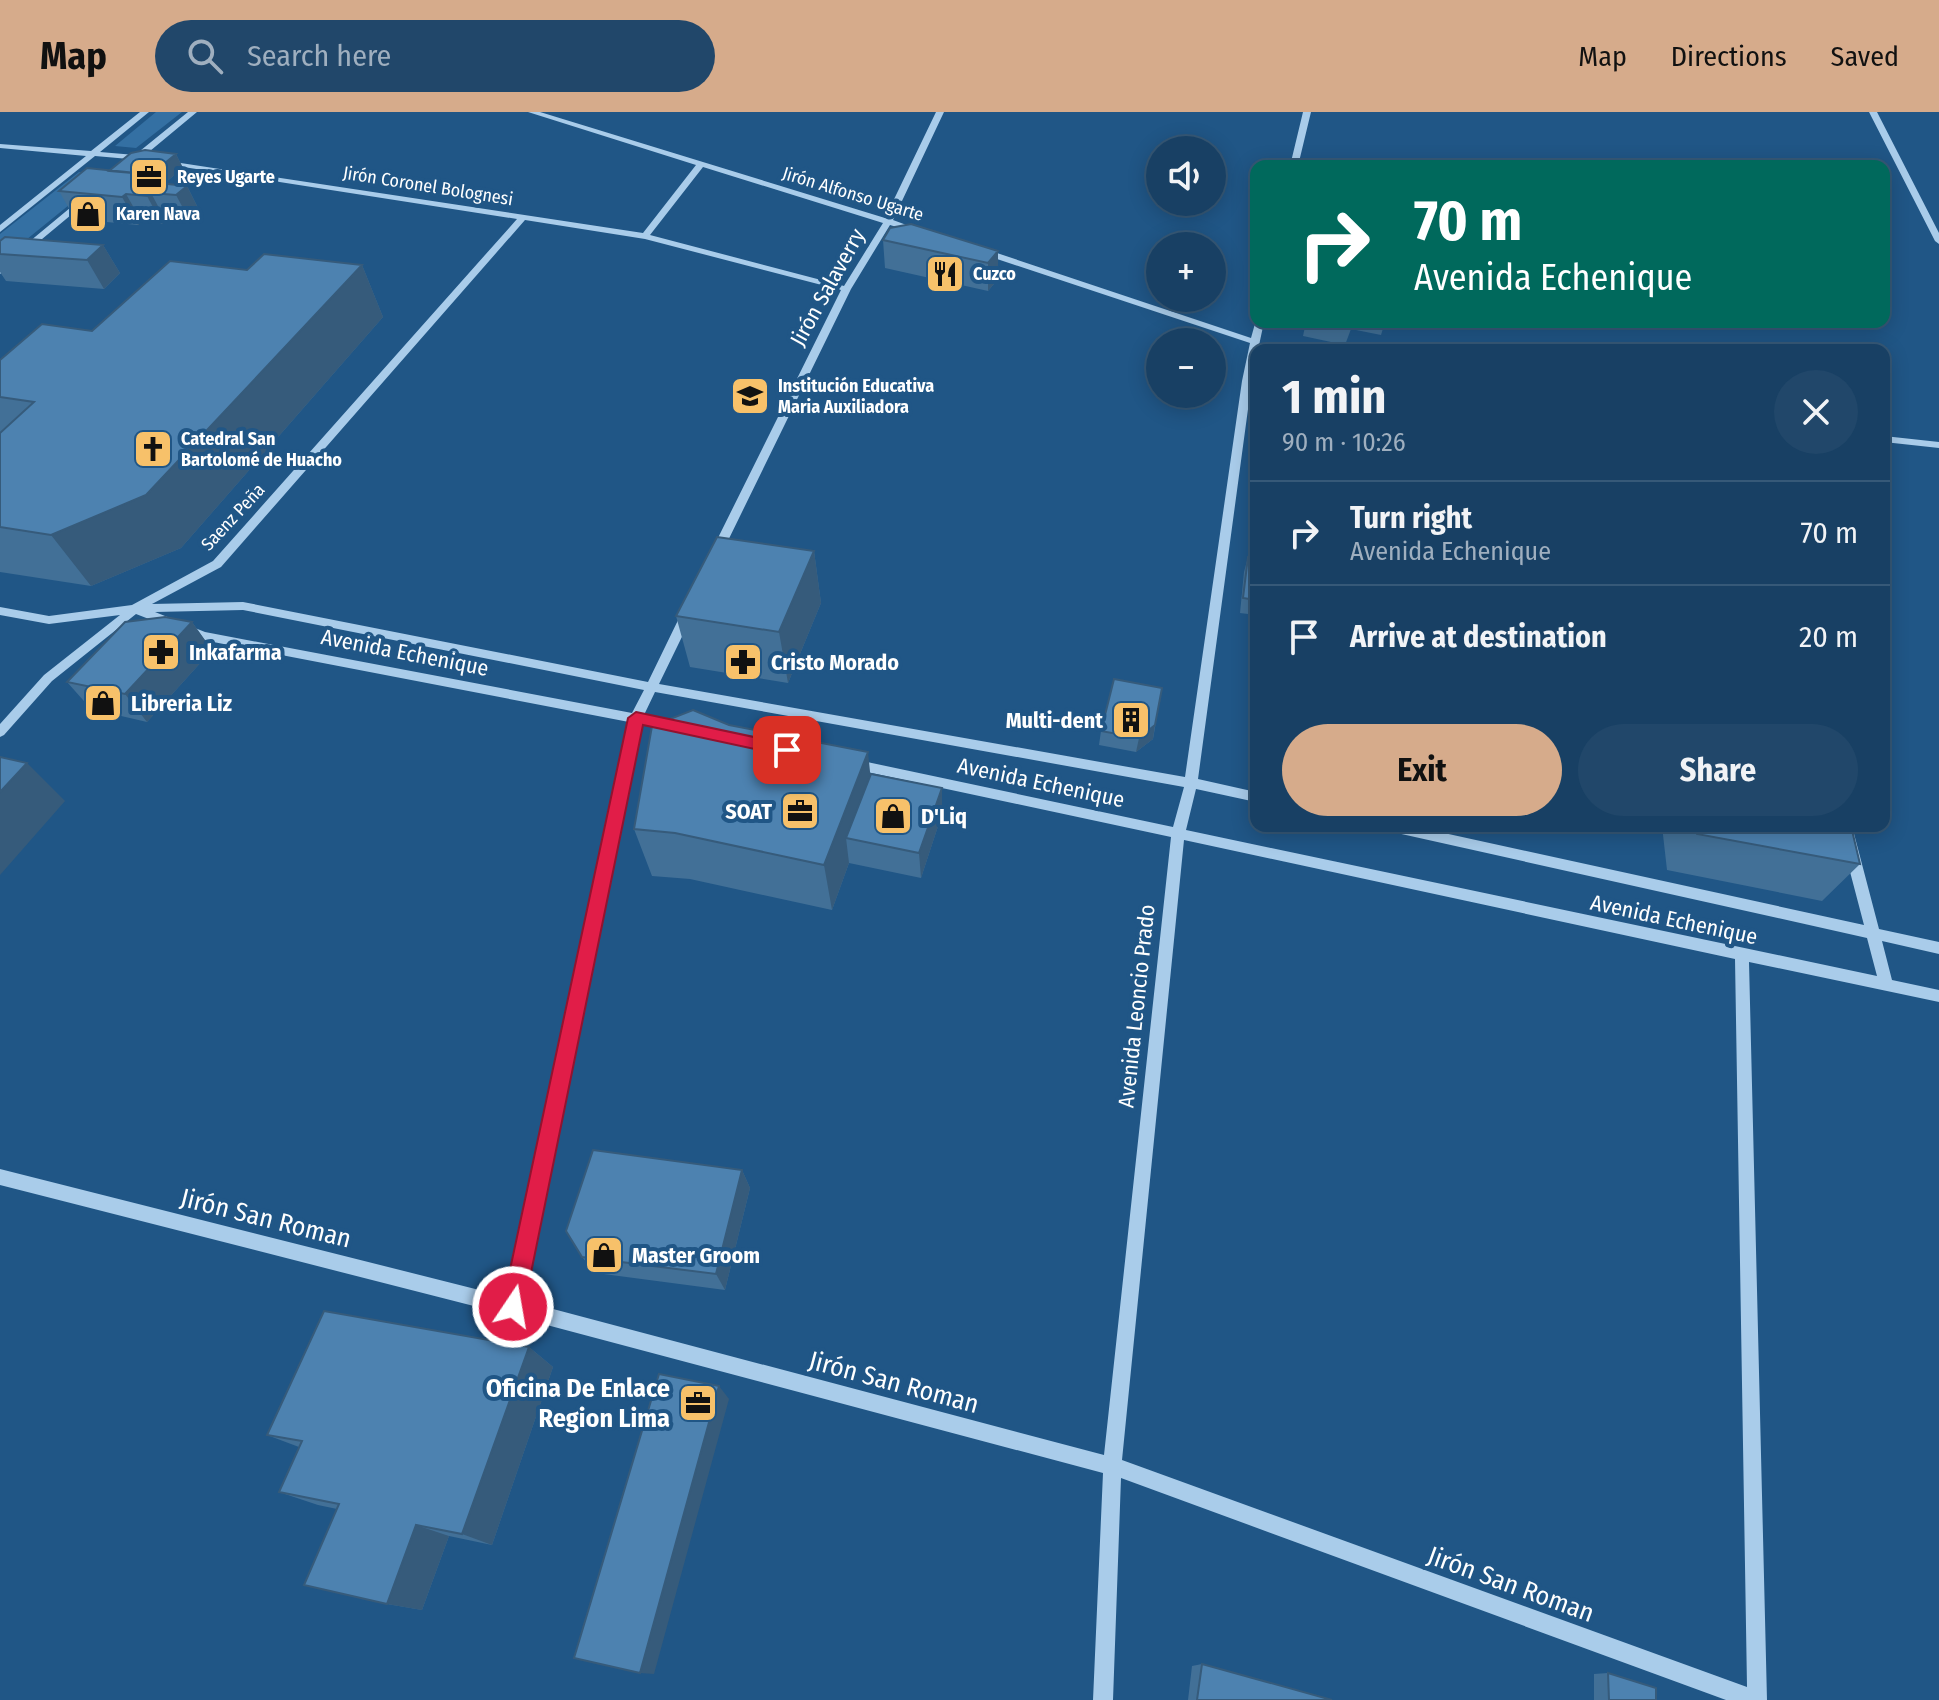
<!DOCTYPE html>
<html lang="en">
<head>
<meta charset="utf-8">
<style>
	:root { --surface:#184064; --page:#21476a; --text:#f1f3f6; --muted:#9fafbf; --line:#365978; --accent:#d6ab8b }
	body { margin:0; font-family:"Fira Sans Condensed",sans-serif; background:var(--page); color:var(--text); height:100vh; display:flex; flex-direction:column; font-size:30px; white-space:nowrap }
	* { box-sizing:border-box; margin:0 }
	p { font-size:26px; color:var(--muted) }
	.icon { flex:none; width:44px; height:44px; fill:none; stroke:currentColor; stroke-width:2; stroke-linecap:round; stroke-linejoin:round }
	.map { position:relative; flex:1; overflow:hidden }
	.side { position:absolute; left:1250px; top:232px; width:640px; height:488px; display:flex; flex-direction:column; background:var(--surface); border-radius:16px; box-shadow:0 4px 20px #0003,0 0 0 2px var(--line) }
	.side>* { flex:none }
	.banner { position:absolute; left:1250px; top:48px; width:640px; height:168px; border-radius:16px; box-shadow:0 4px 20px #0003,0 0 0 2px var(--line); background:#00695c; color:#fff; overflow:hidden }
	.fabs { position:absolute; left:1146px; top:24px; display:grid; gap:16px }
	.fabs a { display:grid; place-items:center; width:80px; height:80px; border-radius:50%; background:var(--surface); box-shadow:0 4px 20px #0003,0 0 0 2px var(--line); font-size:40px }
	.pin { position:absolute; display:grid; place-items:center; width:68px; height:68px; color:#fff; margin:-34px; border-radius:16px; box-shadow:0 4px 12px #0006 }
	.me { position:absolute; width:88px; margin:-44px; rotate:12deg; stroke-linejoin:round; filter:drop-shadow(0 0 6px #0008) }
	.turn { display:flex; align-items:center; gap:28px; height:168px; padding:0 32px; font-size:36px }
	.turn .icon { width:104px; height:104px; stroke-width:2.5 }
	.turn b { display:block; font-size:56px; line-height:68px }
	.round { display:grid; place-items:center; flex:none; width:84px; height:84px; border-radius:42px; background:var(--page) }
	.headline { display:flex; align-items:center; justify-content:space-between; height:136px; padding:0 32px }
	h1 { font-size:48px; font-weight:700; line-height:60px }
	.primary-button { display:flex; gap:16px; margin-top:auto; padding:16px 32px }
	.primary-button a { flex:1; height:92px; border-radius:48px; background:var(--accent); color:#111; font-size:32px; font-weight:700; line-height:92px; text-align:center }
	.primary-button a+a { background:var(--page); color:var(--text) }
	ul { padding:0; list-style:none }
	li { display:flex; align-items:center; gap:24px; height:104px; padding:0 32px; border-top:2px solid var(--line) }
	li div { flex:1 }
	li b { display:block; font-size:30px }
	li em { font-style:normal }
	header { display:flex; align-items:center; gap:48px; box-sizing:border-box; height:112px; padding:0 40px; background:var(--accent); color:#111 }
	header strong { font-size:38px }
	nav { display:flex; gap:44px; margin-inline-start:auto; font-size:28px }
	.search { width:560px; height:72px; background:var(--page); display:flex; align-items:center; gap:20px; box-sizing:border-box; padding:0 28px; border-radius:44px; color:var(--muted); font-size:30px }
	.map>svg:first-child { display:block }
	.green { fill:#3470a3 }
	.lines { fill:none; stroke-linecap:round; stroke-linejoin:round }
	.minor { fill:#a9ccea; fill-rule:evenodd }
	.wall { fill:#427097 }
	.shaded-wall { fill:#365b7b }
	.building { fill:#4d82b0; stroke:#365b7b; stroke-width:2 }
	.route { fill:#e11d48; stroke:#92132f; stroke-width:2 }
	.labels { text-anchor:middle; stroke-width:8; stroke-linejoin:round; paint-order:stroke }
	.far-poi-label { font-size:18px; font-weight:bold; fill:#fff; stroke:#205686; text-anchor:start }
	.far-street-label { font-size:18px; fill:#fff; stroke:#205686 }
	.street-label { font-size:22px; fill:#fff; stroke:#205686 }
	.poi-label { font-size:22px; font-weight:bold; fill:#fff; stroke:#205686; text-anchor:start }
	.near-street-label { font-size:26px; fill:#fff; stroke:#205686 }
	.near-poi-label { font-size:26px; font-weight:bold; fill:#fff; stroke:#205686; text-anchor:end }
</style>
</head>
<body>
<header>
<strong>Map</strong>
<div class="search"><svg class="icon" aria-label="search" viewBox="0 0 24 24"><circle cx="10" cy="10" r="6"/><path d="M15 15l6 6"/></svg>Search here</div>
<nav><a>Map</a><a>Directions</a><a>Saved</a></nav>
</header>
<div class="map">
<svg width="1939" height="1588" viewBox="0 0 1939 1588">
	<rect width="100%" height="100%" fill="#205686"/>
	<!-- green -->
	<path class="green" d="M156,0H182L136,36L115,34Z
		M79,60L106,63L0,149V122Z"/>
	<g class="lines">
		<!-- minor -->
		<path class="minor" d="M140,0H149L100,40L135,43L188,0H197L144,44L147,46L146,48L132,51L128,49L129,47L95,44L0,120V113L86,44L0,36V32L91,39Z
			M528,0H540L885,106L936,0H944L893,108L920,118L916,121L890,113L851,177L720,445L716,446L710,442L841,178L645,127L525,108L221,455L152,492L243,490L648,570L682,500L688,496L694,500L659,572L1185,665L1242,269L1250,231L979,141V137L982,136L1251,226L1256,208V210H1264L1258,238H1256L1198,667L1256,680V690L1196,677L1186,718L1877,864L1867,826L1388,719L1381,714H1412L1864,813L1838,714H1852L1879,817L1939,830V842L1882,829L1892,868L1939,878V890L1749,850L1767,1588H1726L1121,1366L1113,1588H1093L1103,1361L513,1204L0,1073V1057L507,1185L629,610L203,528L136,502L52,569L4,623L0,625V612L44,563L120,503L49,512L0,503V495L49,504L132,493L213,449L517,107L164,52H161V48L643,121L696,53ZM703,55L883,111L844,174L650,123ZM243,498L644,578L632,601L205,520L155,500ZM655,580L1184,675L1173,715L853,647L847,652L853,657L1171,725L1104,1343L523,1189L641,612L677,619L683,614L677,609L644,603ZM1184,728L1735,847L1747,1575L1122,1348Z
			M1303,0H1311L1298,54H1290Z
			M1869,0H1877L1939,121V132L1935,129Z
			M82,86L89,88L0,162V154Z
			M1884,324L1939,330V336L1884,330Z"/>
	</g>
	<!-- wall -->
	<path class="wall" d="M176,42L183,56L166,70L167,72L187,74L201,102L191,111L166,109L162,112L142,110L138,113L75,107L59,79Z
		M883,128L998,139V167L988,179L885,156Z
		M0,129L103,133L120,161L104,177L6,169L0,160Z
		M362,153L383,205L181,436L91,474L0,460V248L92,219L247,158Z
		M1306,210H1385L1381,223L1351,217L1345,233L1303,224Z
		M814,439L821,491L788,571L690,555L676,504Z
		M1248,445L1256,446V503L1240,501L1244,460Z
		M192,510L212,538L147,610L91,597L67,570Z
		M1162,576L1153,627L1136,640L1099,633L1101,619Z
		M729,613L871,662L942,702L921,766L849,751L832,798L690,767L652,764L634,717Z
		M1662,714H1851L1860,752L1822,789L1667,758Z
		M742,1058L750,1076L725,1178L596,1161L582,1145Z
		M529,1235L553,1255L492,1433L449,1424L422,1498L387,1492L337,1397L318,1393L279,1380L299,1335L267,1323Z
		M1202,1552L1332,1588H1188L1192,1554Z
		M1608,1561L1656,1588H1594V1562Z"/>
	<!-- shaded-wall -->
	<path class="shaded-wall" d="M176,42L183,56L166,70L169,75L159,82L148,70L154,60Z
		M187,74L201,102L191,111L176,83Z
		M151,81L166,109L162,112L147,84Z
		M126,82L142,110L138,113L122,85Z
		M103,133L120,161L104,177L87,148Z
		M998,139V167L988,179V151Z
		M362,153L383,205L181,436L91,474L51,423Z
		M814,439L821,491L788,571L779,520Z
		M192,510L212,538L147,610L125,582Z
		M1155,613L1153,627L1136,640L1139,626Z
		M868,640L873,689L846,726L849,751L832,798L824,753Z
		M27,651L65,689L0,763V680Z
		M942,676V702L921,766L919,741Z
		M742,1058L750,1076L725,1178L716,1162Z
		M529,1235L553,1255L492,1433L462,1422Z
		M719,1274L729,1287L654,1562L640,1561Z
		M416,1413L449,1424L422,1498L387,1492Z"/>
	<!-- building -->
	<path class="building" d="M145,38L176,42L154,60H161L156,64V63L109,59L131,41Z
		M87,56L156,63L148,70L187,74L176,83L151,81L147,84L126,82L122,85L59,79Z
		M911,112L998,139L988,151L883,128L890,116Z
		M5,125L103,133L87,148L0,142V129Z
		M264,142L362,153L146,383L51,423L0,415V321L34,290L0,285V248L42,212L92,219L170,149L247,158Z
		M717,425L814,439L779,520L676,504Z
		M1248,445L1256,446V488L1243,486Z
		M165,505L192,510L125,582L67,570L125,510Z
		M1114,567L1162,576L1155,613L1139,626L1101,619Z
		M693,598L729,613L868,640L824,753L675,721L634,717L652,614Z
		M0,645L27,651L0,680Z
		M871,662L942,676L919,741L846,726Z
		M1696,714H1851L1860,752L1697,722Z
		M593,1038L742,1058L716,1162L582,1145L566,1119Z
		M324,1199L529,1235L462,1422L416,1413L387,1492L304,1473L339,1392L279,1380L302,1329L267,1323Z
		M659,1262L719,1274L640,1561L574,1546Z
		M1202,1552L1332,1588H1197Z
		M1608,1561L1656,1576V1588H1609Z"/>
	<!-- route -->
	<path class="route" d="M636,600L787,632L795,638L787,644L643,613L524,1195L521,1203L513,1206L505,1203L502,1195L628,606Z"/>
	<!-- icons -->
	<defs>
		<g id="office-square" transform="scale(2)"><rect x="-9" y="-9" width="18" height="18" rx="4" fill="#f7c16a" stroke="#205686"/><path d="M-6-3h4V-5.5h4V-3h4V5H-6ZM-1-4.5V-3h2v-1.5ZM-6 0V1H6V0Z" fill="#111"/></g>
		<g id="shop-square" transform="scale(2)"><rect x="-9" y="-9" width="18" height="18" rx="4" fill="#f7c16a" stroke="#205686"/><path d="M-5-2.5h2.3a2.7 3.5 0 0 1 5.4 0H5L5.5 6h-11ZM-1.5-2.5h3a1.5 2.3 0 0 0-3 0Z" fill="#111"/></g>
		<g id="restaurant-square" transform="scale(2)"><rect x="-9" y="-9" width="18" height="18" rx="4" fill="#f7c16a" stroke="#205686"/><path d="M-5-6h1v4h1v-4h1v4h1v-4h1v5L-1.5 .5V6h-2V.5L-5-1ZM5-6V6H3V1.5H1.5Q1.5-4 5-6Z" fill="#111"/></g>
		<g id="school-square" transform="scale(2)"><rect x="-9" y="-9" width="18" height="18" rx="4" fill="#f7c16a" stroke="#205686"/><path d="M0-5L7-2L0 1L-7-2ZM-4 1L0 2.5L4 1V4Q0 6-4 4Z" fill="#111"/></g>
		<g id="church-square" transform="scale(2)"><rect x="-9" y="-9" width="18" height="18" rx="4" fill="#f7c16a" stroke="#205686"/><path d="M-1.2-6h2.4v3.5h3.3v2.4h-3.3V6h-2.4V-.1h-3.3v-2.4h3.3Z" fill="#111"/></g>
		<g id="pharmacy-square" transform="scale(2)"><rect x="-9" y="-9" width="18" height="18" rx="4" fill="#f7c16a" stroke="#205686"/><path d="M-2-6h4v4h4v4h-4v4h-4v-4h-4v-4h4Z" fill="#111"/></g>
		<g id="building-square" transform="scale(2)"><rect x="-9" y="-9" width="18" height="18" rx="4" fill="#f7c16a" stroke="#205686"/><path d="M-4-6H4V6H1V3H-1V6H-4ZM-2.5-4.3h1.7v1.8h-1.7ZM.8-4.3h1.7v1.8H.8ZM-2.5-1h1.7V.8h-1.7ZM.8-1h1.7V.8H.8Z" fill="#111"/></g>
	</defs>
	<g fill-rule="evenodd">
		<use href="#office-square" x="149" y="65"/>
		<use href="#shop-square" x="88" y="102"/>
		<use href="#restaurant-square" x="945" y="162"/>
		<use href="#school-square" x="750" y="284"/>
		<use href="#church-square" x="153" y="337"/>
		<use href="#pharmacy-square" x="161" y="540"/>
		<use href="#pharmacy-square" x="743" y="550"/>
		<use href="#shop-square" x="103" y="591"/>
		<use href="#building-square" x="1131" y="608"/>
		<use href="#office-square" x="800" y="699"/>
		<use href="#shop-square" x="893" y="704"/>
		<use href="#shop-square" x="604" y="1143"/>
		<use href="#office-square" x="698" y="1291"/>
	</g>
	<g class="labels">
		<!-- far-poi labels -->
		<g class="far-poi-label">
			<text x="177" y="71">Reyes Ugarte</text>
			<text x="116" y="108">Karen Nava</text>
			<text x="973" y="168">Cuzco</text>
			<text x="778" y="280">Institución Educativa<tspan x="778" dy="21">Maria Auxiliadora</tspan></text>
			<text x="181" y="333">Catedral San<tspan x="181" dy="21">Bartolomé de Huacho</tspan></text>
		</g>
		<!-- far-street labels -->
		<g class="far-street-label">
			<text transform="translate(428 74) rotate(9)" y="6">Jirón Coronel Bolognesi</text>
			<text transform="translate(853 82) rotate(17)" y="6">Jirón Alfonso Ugarte</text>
			<text transform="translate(233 405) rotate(-47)" y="6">Saenz Peña</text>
		</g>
		<!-- street labels -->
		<g class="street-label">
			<text transform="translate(827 175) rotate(-61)" y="8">Jirón Salaverry</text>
			<text transform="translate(405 540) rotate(11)" y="8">Avenida Echenique</text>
			<text transform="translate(1041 670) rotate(12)" y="8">Avenida Echenique</text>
			<text transform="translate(1674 807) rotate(12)" y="8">Avenida Echenique</text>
			<text transform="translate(1136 894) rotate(-84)" y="8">Avenida Leoncio Prado</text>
		</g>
		<!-- poi labels -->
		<g class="poi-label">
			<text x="189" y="548">Inkafarma</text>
			<text x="771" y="558">Cristo Morado</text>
			<text x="131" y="599">Libreria Liz</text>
			<text x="1103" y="616" text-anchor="end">Multi-dent</text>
			<text x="772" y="707" text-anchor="end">SOAT</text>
			<text x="921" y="712">D'Liq</text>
			<text x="632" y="1151">Master Groom</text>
		</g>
		<!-- near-street labels -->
		<g class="near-street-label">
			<text transform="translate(266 1106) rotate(14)" y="9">Jirón San Roman</text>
			<text transform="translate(894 1270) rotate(15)" y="9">Jirón San Roman</text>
			<text transform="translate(1511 1472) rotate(20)" y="9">Jirón San Roman</text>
		</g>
		<!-- near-poi labels -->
		<g class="near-poi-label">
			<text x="670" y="1285">Oficina De Enlace<tspan x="670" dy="30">Region Lima</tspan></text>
		</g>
	</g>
</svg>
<div class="fabs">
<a><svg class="icon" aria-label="sound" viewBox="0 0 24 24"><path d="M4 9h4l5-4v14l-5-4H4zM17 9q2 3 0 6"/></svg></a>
<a>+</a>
<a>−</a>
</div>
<div class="pin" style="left:787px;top:638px;background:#d93025"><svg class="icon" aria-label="arrive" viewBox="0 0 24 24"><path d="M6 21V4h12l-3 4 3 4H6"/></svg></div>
<svg class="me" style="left:513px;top:1195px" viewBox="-20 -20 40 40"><circle r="17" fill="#e11d48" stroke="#fff" stroke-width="3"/><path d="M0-11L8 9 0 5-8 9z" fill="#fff"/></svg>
<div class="banner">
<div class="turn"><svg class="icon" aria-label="right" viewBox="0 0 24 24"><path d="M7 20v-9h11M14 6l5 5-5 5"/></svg><div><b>70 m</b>Avenida Echenique</div></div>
</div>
<section class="side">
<div class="headline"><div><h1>1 min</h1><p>90 m · 10:26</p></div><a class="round"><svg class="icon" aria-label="close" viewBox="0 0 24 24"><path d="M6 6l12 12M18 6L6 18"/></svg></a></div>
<ul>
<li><svg class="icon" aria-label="right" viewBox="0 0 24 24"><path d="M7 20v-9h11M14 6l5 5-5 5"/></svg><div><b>Turn right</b><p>Avenida Echenique</p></div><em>70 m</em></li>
<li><svg class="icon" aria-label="arrive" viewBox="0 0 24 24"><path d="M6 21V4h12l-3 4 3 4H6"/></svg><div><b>Arrive at destination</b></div><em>20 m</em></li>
</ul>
<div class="primary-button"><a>Exit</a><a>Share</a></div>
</section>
</div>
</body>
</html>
